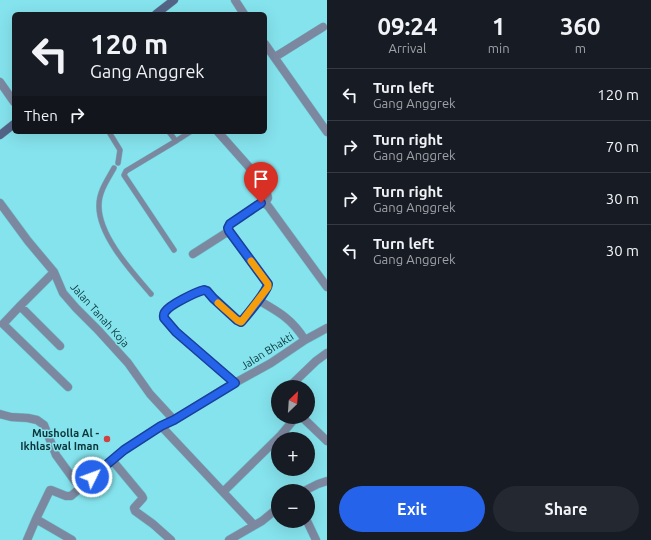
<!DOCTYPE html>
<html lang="en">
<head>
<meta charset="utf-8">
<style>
	:root { --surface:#171b24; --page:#242831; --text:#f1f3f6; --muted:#9ea1a6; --line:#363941; --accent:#2563eb }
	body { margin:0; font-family:Ubuntu,sans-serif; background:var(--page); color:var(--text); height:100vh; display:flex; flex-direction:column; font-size:15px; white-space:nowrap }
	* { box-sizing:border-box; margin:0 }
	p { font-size:13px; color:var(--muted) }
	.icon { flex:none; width:22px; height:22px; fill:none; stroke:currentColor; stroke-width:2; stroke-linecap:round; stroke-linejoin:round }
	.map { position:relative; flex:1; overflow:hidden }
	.details { display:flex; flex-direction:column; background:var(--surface); width:324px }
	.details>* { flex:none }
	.hud { position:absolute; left:12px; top:12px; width:255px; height:122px; border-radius:6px; box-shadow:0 4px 16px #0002; background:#171b24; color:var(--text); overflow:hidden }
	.needle { width:26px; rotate:25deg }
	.fabs { position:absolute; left:271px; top:380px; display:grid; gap:8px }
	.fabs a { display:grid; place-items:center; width:44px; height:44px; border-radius:50%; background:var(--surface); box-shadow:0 4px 16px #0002; font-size:20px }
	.pin { position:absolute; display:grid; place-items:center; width:34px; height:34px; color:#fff; margin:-41px -17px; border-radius:50% 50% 50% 0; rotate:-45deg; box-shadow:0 0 4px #0007 }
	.pin .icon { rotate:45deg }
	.me { position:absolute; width:44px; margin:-22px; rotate:48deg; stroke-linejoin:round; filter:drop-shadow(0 0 3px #0008) }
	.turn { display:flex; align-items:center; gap:14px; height:84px; padding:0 12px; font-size:18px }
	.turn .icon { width:52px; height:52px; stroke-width:2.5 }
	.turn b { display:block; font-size:28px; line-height:34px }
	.then { display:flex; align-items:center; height:38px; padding:0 12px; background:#0003; gap:8px; font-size:15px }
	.eta { display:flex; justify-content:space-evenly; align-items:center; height:68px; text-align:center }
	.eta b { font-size:24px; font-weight:700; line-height:28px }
	.primary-button { display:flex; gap:8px; margin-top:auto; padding:8px 12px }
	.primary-button a { flex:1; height:46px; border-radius:24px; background:var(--accent); color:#fff; font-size:16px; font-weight:700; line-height:46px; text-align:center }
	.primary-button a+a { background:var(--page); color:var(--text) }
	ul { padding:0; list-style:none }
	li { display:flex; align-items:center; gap:12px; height:52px; padding:0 12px; border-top:1px solid var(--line) }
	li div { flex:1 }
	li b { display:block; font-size:15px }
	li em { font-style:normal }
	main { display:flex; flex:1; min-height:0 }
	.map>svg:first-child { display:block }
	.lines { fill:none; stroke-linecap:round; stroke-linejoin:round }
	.service-casing { stroke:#6dc0c9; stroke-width:6 }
	.minor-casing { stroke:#6dc0c9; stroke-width:9 }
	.secondary-casing { stroke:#6dc0c9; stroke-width:9 }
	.service { stroke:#7c88a0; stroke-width:5 }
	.minor { stroke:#7c88a0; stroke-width:8 }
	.secondary { stroke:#536487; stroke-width:8 }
	.route-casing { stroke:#184099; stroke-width:10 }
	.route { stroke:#2563eb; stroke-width:7 }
	.slow { stroke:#f59e0b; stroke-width:7 }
	.poi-dot { fill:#d04141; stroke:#85e3ed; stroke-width:1.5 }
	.labels { text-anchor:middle; stroke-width:3; stroke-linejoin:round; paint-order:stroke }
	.street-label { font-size:11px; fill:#0c363a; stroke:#85e3ed }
	.poi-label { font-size:11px; font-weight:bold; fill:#0c363a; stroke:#85e3ed; text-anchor:end }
</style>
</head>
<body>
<main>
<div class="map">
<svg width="327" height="540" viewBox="0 0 327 540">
	<rect width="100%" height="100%" fill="#85e3ed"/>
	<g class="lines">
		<!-- service casing -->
		<g class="service-casing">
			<path id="service" d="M109,132L120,150L118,163
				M169,132L176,141L126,171L124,175L174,250
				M176,141L190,132
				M114,168C108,179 99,191 99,205C98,235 132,272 151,294"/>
		</g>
		<!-- minor casing -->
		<g class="minor-casing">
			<path id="minor" d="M235,0L244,14
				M265,44L327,132
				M275,57L323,27
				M0,82L14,102
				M218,132L257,176L266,189L268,198L265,204
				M0,203L28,241L54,272L63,293L76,308L98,330L128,363L150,394L174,420
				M193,254L229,231
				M54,272L20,306L60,346
				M258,300C279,312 292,319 305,340
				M20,306L3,324L68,387
				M235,383L176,332L164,318C164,316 163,314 165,312C169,305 196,292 204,290L207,291L213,298L237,320L241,322L264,293L268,287L267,284L229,231L228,228L230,224L261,203L265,204L268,206L327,287
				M289,387L316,361L327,353
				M0,414L11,417L28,418L37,420L44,425L56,455L80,488
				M302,417L327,441
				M161,426L254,525
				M112,460L142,496L143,498L134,508L135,511L153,524L171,540
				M304,491L318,484L327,481
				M223,492L281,435L296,417
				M36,519L72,540
				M307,521L316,540
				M27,540L36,519L50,490H51L66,496H71L124,450L161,426L174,420L222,390L271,363L305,340L327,328
				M229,540L262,521L278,508"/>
		</g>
		<!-- secondary casing -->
		<g class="secondary-casing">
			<path id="secondary" d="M156,14L174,0
				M0,135L14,124"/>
		</g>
		<!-- service -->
		<use href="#service" class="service"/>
		<!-- minor -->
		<use href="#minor" class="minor"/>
		<!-- secondary -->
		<use href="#secondary" class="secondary"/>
	</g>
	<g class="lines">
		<!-- route casing -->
		<g class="route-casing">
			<path id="route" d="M92,477L124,450L161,426L174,420L235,383L176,332L164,318C164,316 163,315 165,312C169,305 196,292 204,290L207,291L213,298L237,320L241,322L242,321C248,314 267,291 268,284L229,231L228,228L230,224L261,203"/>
		</g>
		<!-- route -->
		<use href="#route" class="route"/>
		<!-- slow -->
		<path class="slow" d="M218,303L237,320L241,322L242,321L268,287V284L251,261"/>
	</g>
	<!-- markers -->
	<circle class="poi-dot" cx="107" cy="439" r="4"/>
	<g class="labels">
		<!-- street labels -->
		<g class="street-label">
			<text transform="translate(100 315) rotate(48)" y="4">Jalan Tanah Koja</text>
			<text transform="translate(267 351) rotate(-32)" y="4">Jalan Bhakti</text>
		</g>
		<!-- poi labels -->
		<g class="poi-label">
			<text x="99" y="437">Musholla Al -<tspan x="99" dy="13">Ikhlas wal Iman</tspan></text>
		</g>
	</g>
</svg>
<div class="fabs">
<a><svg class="needle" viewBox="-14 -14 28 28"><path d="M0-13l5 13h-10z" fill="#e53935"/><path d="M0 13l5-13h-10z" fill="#9ea1a6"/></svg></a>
<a>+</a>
<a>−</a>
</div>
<div class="pin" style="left:261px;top:203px;background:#d93025"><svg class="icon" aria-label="arrive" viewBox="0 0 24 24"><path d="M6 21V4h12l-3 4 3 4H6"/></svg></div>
<svg class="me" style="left:92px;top:477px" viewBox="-20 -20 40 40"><circle r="17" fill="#2563eb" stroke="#fff" stroke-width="3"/><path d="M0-11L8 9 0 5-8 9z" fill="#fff"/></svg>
<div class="hud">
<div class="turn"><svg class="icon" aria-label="left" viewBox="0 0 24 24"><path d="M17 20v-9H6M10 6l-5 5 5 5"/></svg><div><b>120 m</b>Gang Anggrek</div></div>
<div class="then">Then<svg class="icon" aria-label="right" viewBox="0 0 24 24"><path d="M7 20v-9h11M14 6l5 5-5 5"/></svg></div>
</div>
</div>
<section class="details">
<div class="eta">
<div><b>09:24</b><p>Arrival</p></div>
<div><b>1</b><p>min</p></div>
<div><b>360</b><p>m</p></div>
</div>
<ul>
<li><svg class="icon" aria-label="left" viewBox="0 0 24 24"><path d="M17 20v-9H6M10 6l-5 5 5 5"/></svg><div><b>Turn left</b><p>Gang Anggrek</p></div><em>120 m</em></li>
<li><svg class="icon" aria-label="right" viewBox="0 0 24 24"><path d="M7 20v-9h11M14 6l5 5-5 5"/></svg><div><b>Turn right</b><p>Gang Anggrek</p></div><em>70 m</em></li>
<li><svg class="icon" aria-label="right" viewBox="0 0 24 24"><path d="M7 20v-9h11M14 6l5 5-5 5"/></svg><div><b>Turn right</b><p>Gang Anggrek</p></div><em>30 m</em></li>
<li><svg class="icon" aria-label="left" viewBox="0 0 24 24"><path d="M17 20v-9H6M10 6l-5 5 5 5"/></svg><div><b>Turn left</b><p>Gang Anggrek</p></div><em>30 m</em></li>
</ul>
<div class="primary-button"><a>Exit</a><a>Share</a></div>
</section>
</main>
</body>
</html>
